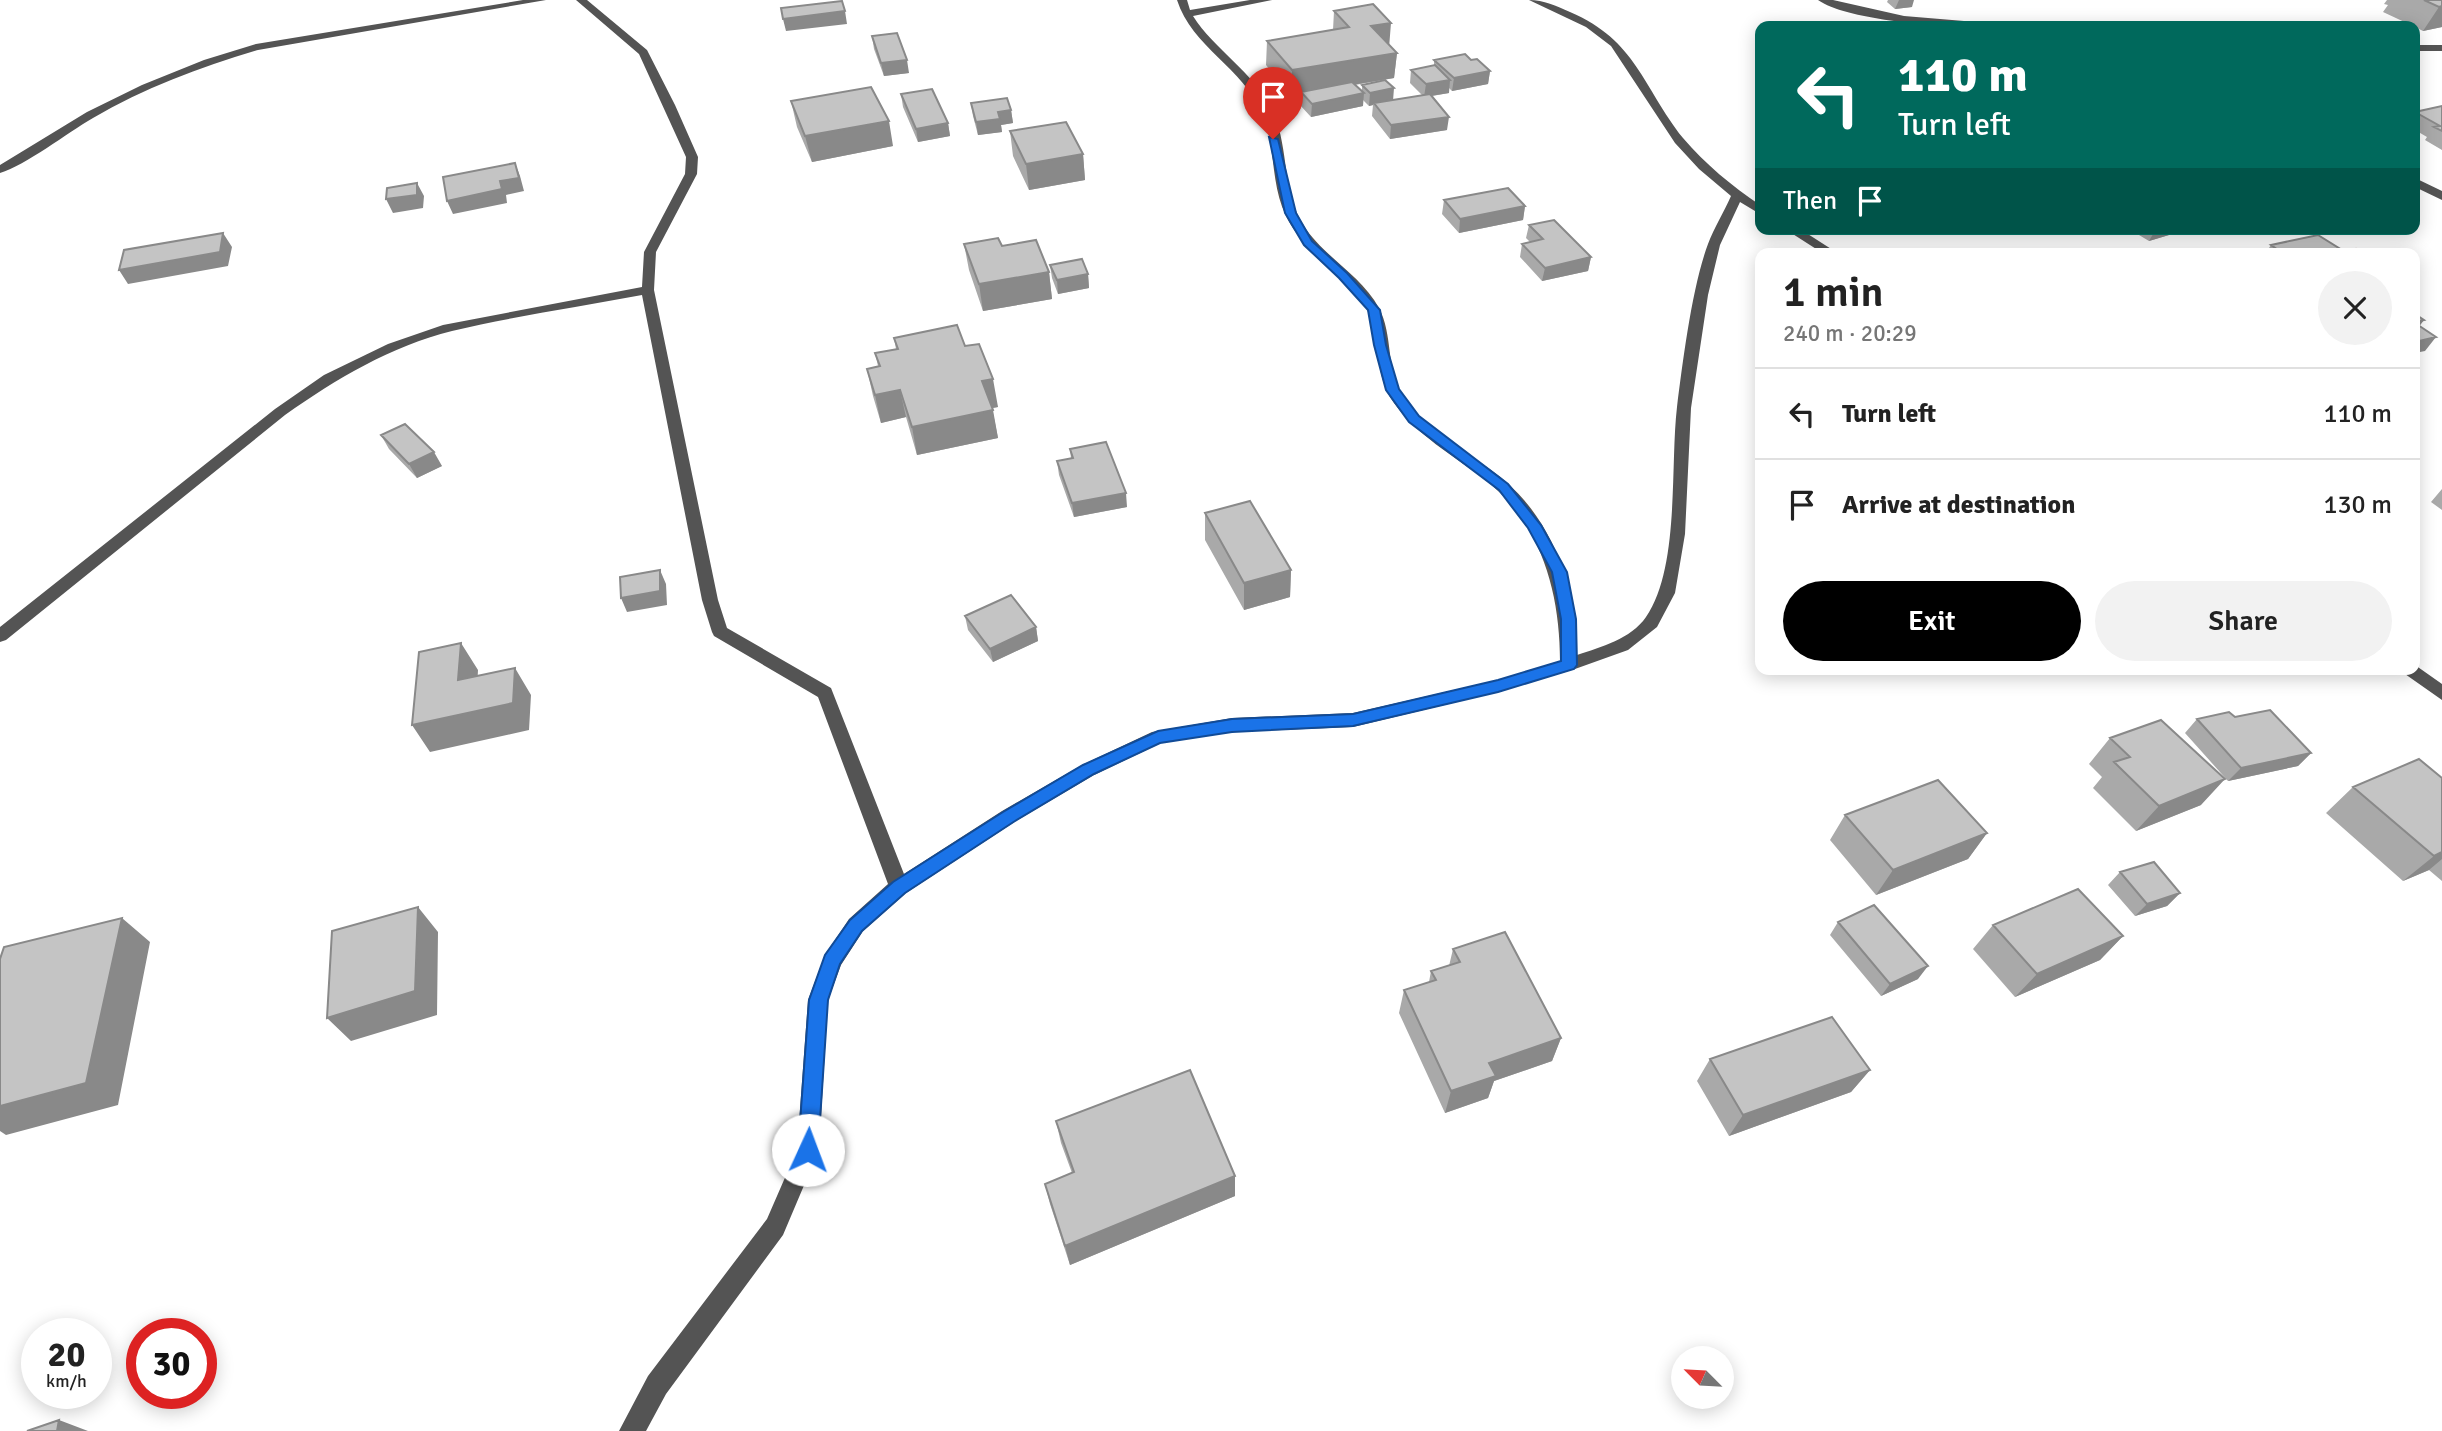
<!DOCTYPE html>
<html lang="en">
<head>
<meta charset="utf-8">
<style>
	:root { --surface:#fff; --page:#f2f2f2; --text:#222; --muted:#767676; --line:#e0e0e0; --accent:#000 }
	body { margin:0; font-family:Signika,sans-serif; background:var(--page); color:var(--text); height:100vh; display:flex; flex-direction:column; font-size:26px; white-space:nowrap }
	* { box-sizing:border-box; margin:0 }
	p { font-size:23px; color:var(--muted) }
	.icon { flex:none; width:38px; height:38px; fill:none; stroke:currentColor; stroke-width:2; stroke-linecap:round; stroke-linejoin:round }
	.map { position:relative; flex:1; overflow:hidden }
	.sheet { position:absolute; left:1755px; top:248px; width:665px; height:427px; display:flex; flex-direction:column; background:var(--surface); border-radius:14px; box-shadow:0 4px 18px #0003 }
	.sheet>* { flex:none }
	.hud { position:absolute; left:1755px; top:21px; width:665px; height:214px; border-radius:14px; box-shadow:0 4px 18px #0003; background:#00695c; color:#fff; overflow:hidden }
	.needle { width:46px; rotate:294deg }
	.fabs { position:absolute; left:1671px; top:1346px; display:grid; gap:14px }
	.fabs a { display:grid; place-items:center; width:63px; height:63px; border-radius:50%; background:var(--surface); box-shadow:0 4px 18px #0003; font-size:35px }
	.speed { position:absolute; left:21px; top:1318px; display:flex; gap:14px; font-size:35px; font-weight:700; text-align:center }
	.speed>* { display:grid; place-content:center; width:91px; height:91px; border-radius:50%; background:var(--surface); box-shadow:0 4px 18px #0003; line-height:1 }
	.speed small { font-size:18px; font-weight:400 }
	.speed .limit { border:10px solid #d22; background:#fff; color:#111 }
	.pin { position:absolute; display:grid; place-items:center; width:60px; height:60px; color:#fff; margin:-72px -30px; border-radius:50% 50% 50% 0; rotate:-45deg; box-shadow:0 0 7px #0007 }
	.pin .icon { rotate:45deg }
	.me { position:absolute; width:77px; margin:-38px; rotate:2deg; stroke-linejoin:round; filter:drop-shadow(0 0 5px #0008) }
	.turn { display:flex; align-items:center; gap:24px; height:147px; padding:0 28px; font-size:32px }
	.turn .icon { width:91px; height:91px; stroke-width:2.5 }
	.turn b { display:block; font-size:49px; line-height:60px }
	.then { display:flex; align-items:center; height:66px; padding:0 28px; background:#0003; gap:14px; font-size:26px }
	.round { display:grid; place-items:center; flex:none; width:74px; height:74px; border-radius:37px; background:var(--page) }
	.summary { display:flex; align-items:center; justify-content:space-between; height:119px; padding:0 28px }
	h1 { font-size:42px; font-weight:600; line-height:52px }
	.primary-button { display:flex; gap:14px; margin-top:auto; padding:14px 28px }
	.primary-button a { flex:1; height:80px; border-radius:42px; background:var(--accent); color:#fff; font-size:28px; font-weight:600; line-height:80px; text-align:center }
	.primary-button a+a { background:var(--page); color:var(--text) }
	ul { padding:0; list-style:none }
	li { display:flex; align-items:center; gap:21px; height:91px; padding:0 28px; border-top:2px solid var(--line) }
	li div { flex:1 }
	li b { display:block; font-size:26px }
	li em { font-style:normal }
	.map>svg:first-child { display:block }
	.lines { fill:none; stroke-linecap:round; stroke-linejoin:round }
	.minor { fill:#545454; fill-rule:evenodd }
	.wall { fill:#a9a9a9 }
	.shaded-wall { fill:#898989 }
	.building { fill:#c4c4c4; stroke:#898989; stroke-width:2 }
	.route { fill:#1a73e8; stroke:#114b97; stroke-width:2 }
</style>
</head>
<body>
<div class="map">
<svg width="2442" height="1431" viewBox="0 0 2442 1431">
	<rect width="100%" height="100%" fill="#fff"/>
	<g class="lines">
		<!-- minor -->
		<path class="minor" d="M523,0H546L258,50C201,67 144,88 93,118C67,133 26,165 0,173V165L87,112L142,85L204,60L256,44Z
			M576,0H587L647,50L675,105L698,157L697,174L656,252L654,290L718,600L727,628L831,688L904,874L1002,811L1082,765L1152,732L1232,718L1353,713L1498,680L1560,661C1560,592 1541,522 1483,478C1452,455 1417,435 1394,403C1372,373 1382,335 1366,308C1345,272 1304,254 1286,216C1270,183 1276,145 1262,113C1243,68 1192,47 1177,0H1187L1190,10L1250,0H1272L1193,16C1215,51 1257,74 1274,114C1289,150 1282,192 1304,226C1324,257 1361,275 1379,308C1393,334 1386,369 1402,395C1423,427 1461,448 1491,470C1551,512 1576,585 1577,655C1601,647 1631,639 1646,617C1680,568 1670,466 1677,407C1683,360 1692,287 1708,244C1714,228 1724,212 1731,196L1699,169L1675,143L1611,46L1586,27L1529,0C1544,0 1556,6 1570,12C1637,41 1642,86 1683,138C1705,164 1732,186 1760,205V214L1740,202L1720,245L1708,295L1691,408L1685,534L1675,593L1657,627L1628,650L1575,669L1498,692L1353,727L1232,732L1161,743L1094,775L1016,821L906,893L863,931L841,965L828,1000L819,1150L783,1235L666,1394L646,1431H619L648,1376L767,1219L797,1150L808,1000L825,955L849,919L888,884L818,697L714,636L712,632L702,600L642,295C579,307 515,316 452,331C391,346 336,379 285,415L6,640L0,642V627L275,409L324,375L388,344L443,325L642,287L644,252L685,174L686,157L639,54Z
			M1818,0H1833L1904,16L1988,23L1993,26C1953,28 1850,22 1818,0Z
			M2415,45H2442V51H2415Z
			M2415,178L2442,191V200L2415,187Z
			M1785,229H1800L1839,254H1824Z
			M2415,665L2442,684V700L2405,674L2403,670H2415Z"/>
	</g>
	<!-- wall -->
	<path class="wall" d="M1888,0H1899L1912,7L1895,9L1887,2Z
		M2387,0H2442V27L2423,31L2415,27V26H2413L2383,12L2388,5L2384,4Z
		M1334,11L1389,45L1397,53L1394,78L1355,85L1362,91V85L1393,100L1422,95L1410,83L1411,70L1434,66V60H1471L1490,71L1488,84L1452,91L1449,88V93L1432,96L1447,130L1390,139L1372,116L1373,105L1369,106L1363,100V106L1311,117L1300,105L1301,94L1291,95L1266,65L1267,41L1333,30Z
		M872,36L909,73L884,76L874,49Z
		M901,94L948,123L950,136L918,142L903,107Z
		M791,101L893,146L812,162L797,127Z
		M971,103L1011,110L1013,123L1001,125L1002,132L978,135L973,116Z
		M2442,106V150L2425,140L2427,137L2415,130V112Z
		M1010,131L1083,154L1085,180L1029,190L1013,156Z
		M1444,200L1525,206L1523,220L1459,233L1442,214Z
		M1529,225L1591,257L1588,271L1542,281L1520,257L1522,244L1530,242L1526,238Z
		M2129,229H2172L2169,235L2149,241Z
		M964,244L1002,246L1049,272L1052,299L983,311L969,270Z
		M2271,245L2347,253L2364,254H2265Z
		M1050,265L1088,274L1089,288L1058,294L1052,278Z
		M894,338L965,346L998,407L992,408L998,438L917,455L906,417L881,423L873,396L867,369L878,366L875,353L896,349Z
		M381,435L442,466L417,478L389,449Z
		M1070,449L1127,507L1074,517L1059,475L1057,461L1071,458Z
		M2442,489V510L2431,502Z
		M1205,513L1291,570L1290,597L1244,610L1205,540Z
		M965,616L1036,627L1038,641L993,662L968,630Z
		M2235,717L2311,753L2298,766L2228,781L2185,733L2197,719Z
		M2110,738L2201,805L2136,831L2093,788L2102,777L2089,764Z
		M2442,778V881L2429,870L2403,881L2326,813L2353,787Z
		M1845,815L1987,833L1968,859L1876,895L1830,840Z
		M2120,872L2180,893L2167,906L2135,916L2108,885Z
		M1838,922L1918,979L1881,996L1830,935Z
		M1993,925L2123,936L2100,960L2015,997L1973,949Z
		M1453,949L1561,1038L1552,1061L1494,1081L1488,1098L1445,1113L1399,1013L1404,990L1429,982L1431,971L1449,966Z
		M1710,1059L1870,1070L1851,1092L1729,1136L1697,1081Z
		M1056,1121L1235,1176V1196L1070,1265L1050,1204L1045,1184L1072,1173L1061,1143Z"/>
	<!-- shaded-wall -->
	<path class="shaded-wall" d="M1899,0H1914L1912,7L1895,9Z
		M2442,6V27L2423,31L2439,7Z
		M845,11L847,24L786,31L783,19Z
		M1391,23L1389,48L1371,26Z
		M1397,53L1394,78L1291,95L1292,70Z
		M907,60L909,73L884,76L881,63Z
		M1490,71L1488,84L1452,91L1454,78Z
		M1450,80L1449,93L1424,97L1426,84Z
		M1394,88L1393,101L1374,103L1373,105L1369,106L1370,93Z
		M1364,93L1363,106L1311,117L1312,104Z
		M1011,110L1013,123L1001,125L1002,132L978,135L976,122L998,112Z
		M1449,117L1447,130L1390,139L1391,125Z
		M889,121L893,146L812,162L805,136Z
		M948,123L950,136L918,142L916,129Z
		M1083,154L1085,180L1029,190L1026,164Z
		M515,163L520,176L524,191L506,195L507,203L453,214L447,201L500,181Z
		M417,183L424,196L423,208L393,213L386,199Z
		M1525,206L1523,220L1459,233L1460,219Z
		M2156,229H2172L2169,235L2149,241Z
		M223,233L232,247L228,266L128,284L119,270Z
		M1591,257L1588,271L1542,281L1545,268Z
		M1049,272L1052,299L983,311L979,284Z
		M1088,274L1089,288L1058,294L1057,280Z
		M2424,320L2415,332V322Z
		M2436,337L2425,351L2415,353V342Z
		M993,379L998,407L987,409L982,381Z
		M900,390L906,417L881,423L875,395Z
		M993,410L998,438L917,455L912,427Z
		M434,452L442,466L417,478L409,464Z
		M1126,493L1127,507L1074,517L1072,503Z
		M660,570L666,584L667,605L627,612L621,598Z
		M1291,570L1290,597L1244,610V583Z
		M1036,627L1038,641L993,662L990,649Z
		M461,643L478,670L476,707L458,680Z
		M515,668L531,695L529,730L430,752L412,725Z
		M2311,753L2298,766L2228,781L2241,768Z
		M2225,779L2201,805L2136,831L2159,806Z
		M1987,833L1968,859L1876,895L1893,870Z
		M2442,852V859L2429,870L2403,881L2434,856Z
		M2180,893L2167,906L2135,916L2147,904Z
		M418,907L438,932L437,1015L351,1041L327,1018Z
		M122,918L150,942L118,1105L6,1135L0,1131V1106Z
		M2123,936L2100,960L2015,997L2037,974Z
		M1928,966L1918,979L1881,996L1890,984Z
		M1561,1038L1552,1061L1494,1081L1488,1098L1445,1113L1451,1091L1489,1063Z
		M1870,1070L1851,1092L1729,1136L1743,1115Z
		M1235,1176V1196L1070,1265L1065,1246Z
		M59,1420L88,1431H57Z"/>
	<!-- building -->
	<path class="building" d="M2424,0H2442V6L2439,7Z
		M842,1L845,11L783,19L781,8Z
		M1373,4L1391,23L1371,26L1397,53L1292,70L1267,41L1349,27L1334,11Z
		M897,33L907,60L881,63L872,36Z
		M1465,54L1471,60L1477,59L1490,71L1454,78L1434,60Z
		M1435,65L1450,80L1426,84L1411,70Z
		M1385,80L1394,88L1370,93L1362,85Z
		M1352,82L1364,93L1312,104L1301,92Z
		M871,87L889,121L805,136L791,101Z
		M932,89L948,123L916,129L901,94Z
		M1430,94L1449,117L1391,125L1374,103Z
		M1007,98L1011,110L998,112L1000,119L976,122L971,103Z
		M2442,106V131L2434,127L2440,126L2415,112Z
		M1066,122L1083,154L1026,164L1010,131Z
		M515,163L519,178L500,181L502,189L447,201L443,177Z
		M417,183V195L386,199L387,188Z
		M1508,188L1525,206L1460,219L1444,200Z
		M1554,220L1591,257L1545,268L1522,244L1543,239L1529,225Z
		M223,233L220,252L119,270L124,250Z
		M2318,235L2347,253L2356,249L2364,254H2284L2271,245Z
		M998,238L1002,246L1036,240L1049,272L979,284L964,244Z
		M1082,259L1088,274L1057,280L1050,265Z
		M2415,314L2424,320L2415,322Z
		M2415,323L2436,337L2415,342Z
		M957,325L965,346L979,344L993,379L982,381L993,410L912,427L900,390L875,395L867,369L880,366L875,353L898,349L894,338Z
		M405,424L434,452L409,464L381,435Z
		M1106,442L1126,493L1072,503L1057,461L1073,458L1070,449Z
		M1250,501L1291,570L1244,583L1205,513Z
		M660,570V591L621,598L620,577Z
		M1011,595L1036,627L990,649L965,616Z
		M461,643L458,680L515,668L513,703L412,725L419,652Z
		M2270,710L2311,753L2241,768L2197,719L2229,712L2235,717Z
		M2161,720L2225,779L2159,806L2114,762L2130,757L2110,738Z
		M2419,759L2442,778V852L2434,856L2353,787Z
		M1938,780L1987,833L1893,870L1845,815Z
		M2154,862L2180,893L2147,904L2120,872Z
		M2078,889L2123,936L2037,974L1993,925Z
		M1874,905L1928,966L1890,984L1838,922Z
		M418,907L415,991L327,1018L332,931Z
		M122,918L86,1083L0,1106V959L4,947Z
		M1505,932L1561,1038L1489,1063L1496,1076L1451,1091L1404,990L1436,980L1431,971L1460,962L1453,949Z
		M1832,1017L1870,1070L1743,1115L1710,1059Z
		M1190,1070L1235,1176L1065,1246L1045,1184L1074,1172L1056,1121Z
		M59,1420L57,1431H27Z"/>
	<!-- route -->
	<path class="route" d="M1269,137L1278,139L1296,213L1312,241L1347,273L1380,310L1386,345L1399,389L1419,416L1508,484L1541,525L1567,572L1576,619L1577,665L1574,669L1498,692L1353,726L1232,732L1160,743L1094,774L1015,821L905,893L862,931L840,964L828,1000L818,1150L815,1156L808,1159L801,1156L798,1150L809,1000L825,955L850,920L893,882L1003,812L1083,765L1158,731L1232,719L1353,714L1498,680L1561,661V619L1552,572L1528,528L1499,490L1409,422L1386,390L1374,345L1368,310L1339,278L1304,245L1285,213Z"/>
</svg>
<div class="fabs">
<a><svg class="needle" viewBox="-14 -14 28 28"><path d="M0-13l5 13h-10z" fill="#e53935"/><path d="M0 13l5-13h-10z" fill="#767676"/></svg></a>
</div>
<div class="speed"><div>20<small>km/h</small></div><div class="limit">30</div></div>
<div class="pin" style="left:1273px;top:139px;background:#d93025"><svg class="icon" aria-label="arrive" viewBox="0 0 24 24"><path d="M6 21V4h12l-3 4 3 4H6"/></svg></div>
<svg class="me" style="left:808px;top:1150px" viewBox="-20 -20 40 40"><circle r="19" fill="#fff"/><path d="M0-13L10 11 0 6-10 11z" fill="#1a73e8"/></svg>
<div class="hud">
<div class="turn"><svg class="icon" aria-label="left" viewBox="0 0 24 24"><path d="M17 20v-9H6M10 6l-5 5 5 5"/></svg><div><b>110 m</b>Turn left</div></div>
<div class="then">Then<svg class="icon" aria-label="arrive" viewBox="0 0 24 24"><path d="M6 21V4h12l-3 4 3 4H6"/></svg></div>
</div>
<section class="sheet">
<div class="summary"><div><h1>1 min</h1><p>240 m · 20:29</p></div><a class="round"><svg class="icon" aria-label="close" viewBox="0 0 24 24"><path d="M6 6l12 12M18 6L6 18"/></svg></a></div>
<ul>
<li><svg class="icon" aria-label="left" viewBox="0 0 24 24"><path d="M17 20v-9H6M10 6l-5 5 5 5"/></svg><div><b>Turn left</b></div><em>110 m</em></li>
<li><svg class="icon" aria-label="arrive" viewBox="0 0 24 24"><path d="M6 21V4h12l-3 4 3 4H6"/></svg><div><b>Arrive at destination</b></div><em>130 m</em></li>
</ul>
<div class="primary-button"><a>Exit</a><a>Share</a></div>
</section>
</div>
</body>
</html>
